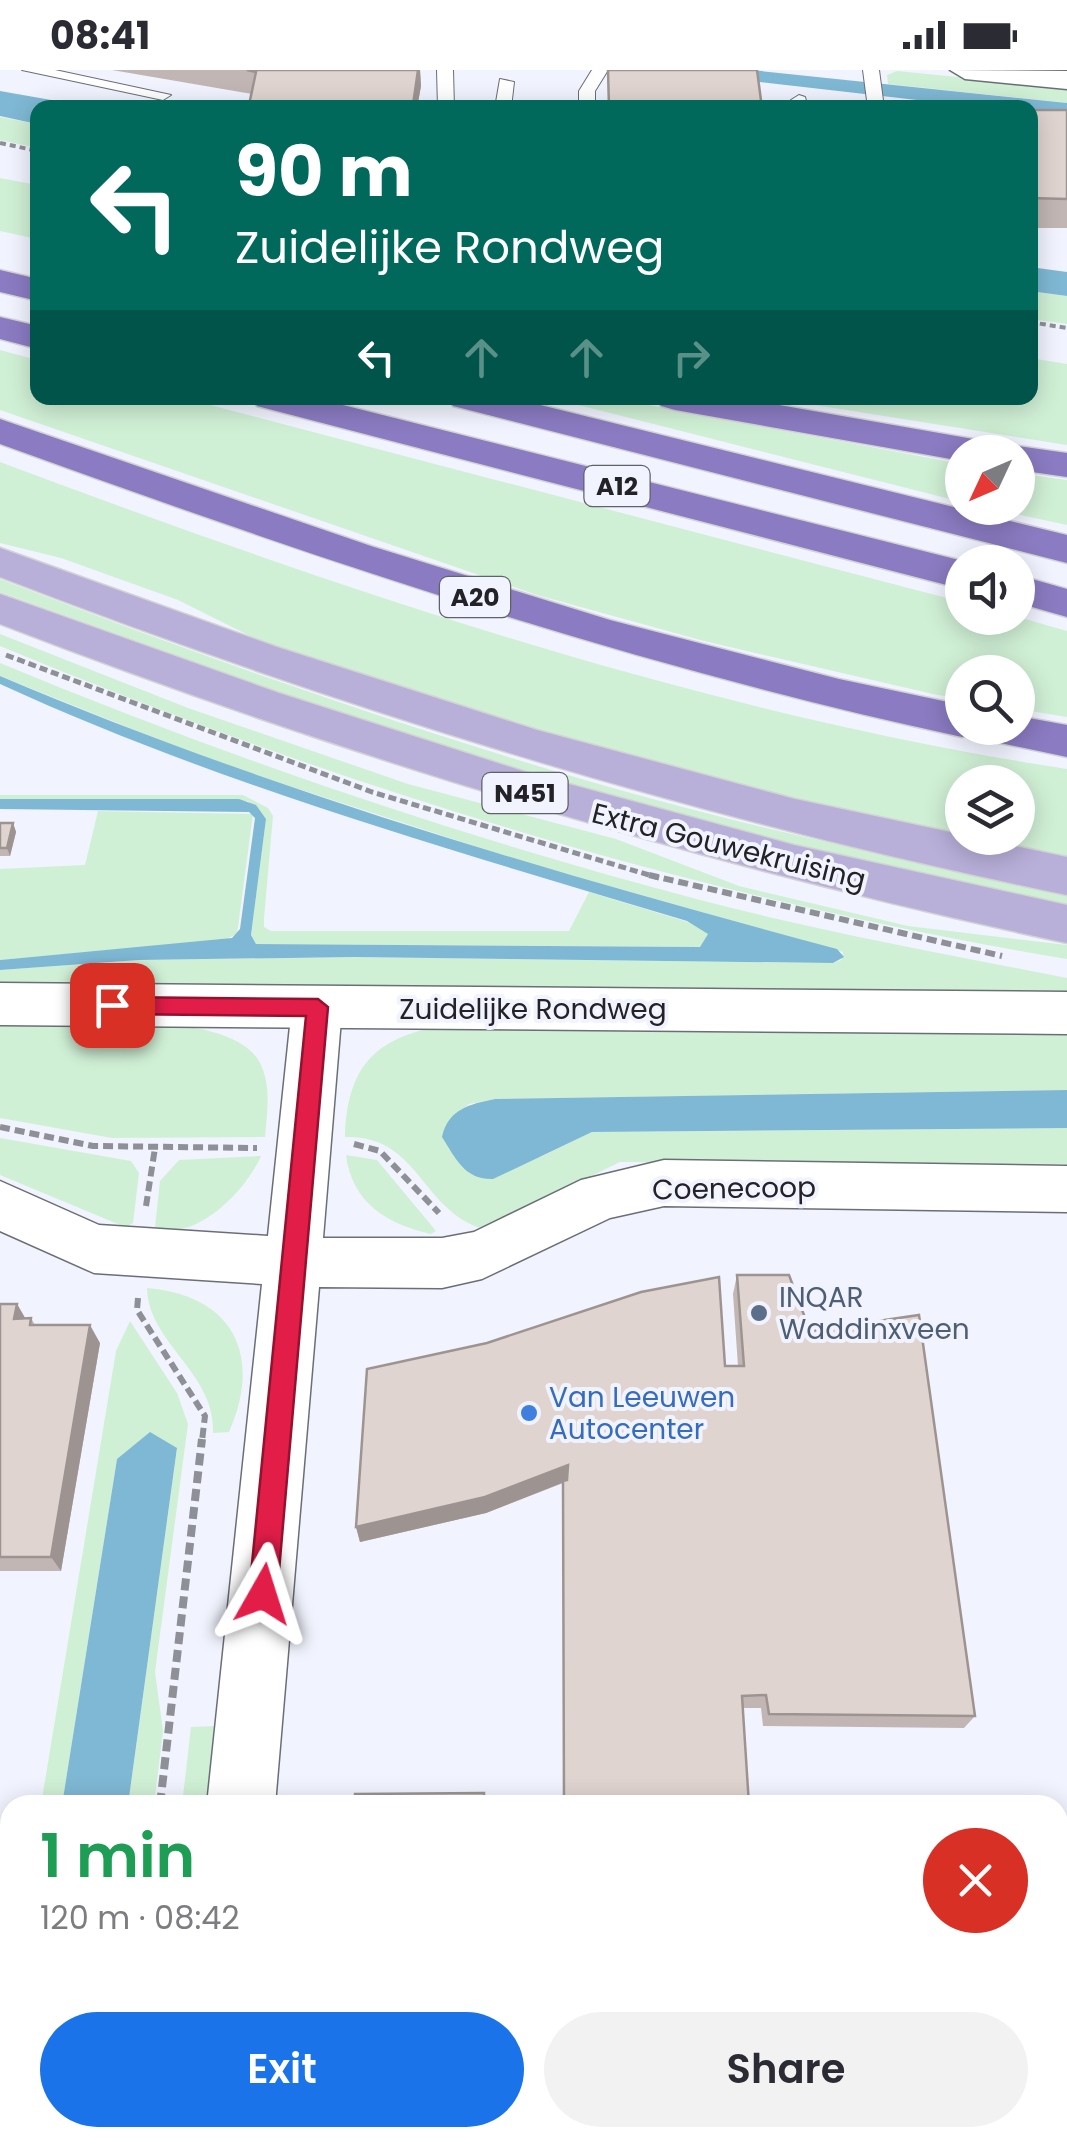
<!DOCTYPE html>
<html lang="en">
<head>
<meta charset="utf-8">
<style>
	:root { --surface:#fff; --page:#f2f2f3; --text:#2b2b33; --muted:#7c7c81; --accent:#1a73e8 }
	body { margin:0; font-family:Poppins,sans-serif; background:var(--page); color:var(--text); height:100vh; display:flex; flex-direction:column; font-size:38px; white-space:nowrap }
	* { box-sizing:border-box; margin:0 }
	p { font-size:32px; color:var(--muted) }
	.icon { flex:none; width:55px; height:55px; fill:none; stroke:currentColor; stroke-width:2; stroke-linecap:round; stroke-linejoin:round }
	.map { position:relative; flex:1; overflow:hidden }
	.side { position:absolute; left:0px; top:1725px; width:1068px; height:352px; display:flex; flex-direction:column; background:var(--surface); border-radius:30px 30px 0 0; box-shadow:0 5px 25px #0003 }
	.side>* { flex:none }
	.guide { position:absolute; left:30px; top:30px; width:1008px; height:305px; border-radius:20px; box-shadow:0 5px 25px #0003; background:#00695c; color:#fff; overflow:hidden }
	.needle { width:65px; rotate:226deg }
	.buttons { position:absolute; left:945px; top:365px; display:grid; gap:20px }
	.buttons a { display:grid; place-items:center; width:90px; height:90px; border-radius:50%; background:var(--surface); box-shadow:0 5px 25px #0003; font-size:50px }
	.pin { position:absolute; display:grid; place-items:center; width:85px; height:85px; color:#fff; margin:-42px; border-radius:20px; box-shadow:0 5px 15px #0006 }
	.me { position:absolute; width:110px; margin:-55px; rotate:6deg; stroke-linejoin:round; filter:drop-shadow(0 0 8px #0008) }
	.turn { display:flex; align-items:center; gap:35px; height:210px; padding:0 40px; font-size:45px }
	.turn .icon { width:130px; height:130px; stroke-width:2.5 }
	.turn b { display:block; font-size:70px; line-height:85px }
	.lanes { display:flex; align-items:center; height:95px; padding:0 40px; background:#0003; justify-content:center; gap:50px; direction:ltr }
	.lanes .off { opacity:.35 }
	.round { display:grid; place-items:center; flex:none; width:105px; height:105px; border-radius:52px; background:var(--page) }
	.summary { display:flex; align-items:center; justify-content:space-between; height:170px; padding:0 40px }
	h1 { font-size:60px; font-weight:600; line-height:75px; color:#1e9e55 }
	.cta { display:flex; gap:20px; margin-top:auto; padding:20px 40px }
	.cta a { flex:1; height:115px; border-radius:60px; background:var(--accent); color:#fff; font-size:40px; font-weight:600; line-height:115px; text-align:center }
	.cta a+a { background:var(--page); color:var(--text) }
	.status { display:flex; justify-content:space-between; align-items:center; height:70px; padding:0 50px; background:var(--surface); direction:ltr }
	.status svg { height:28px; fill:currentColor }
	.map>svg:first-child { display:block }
	.green { fill:#d0f0d5; fill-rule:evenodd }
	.water { fill:#7fb8d4 }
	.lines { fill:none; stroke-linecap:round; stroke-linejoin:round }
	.service-casing { stroke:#6c6e77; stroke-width:2 }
	.minor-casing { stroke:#6c6e77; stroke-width:3 }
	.secondary-casing { stroke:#6c6e77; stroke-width:3 }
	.primary-casing { stroke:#d3d3d4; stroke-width:3 }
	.motorway-casing { stroke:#d3d3d4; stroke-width:3 }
	.path-far3 { stroke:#8f9097; stroke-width:4; stroke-dasharray:6 4; stroke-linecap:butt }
	.path-far2 { stroke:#8f9097; stroke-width:5; stroke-dasharray:8 4; stroke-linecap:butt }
	.path-far1 { stroke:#8f9097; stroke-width:6; stroke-dasharray:10 5; stroke-linecap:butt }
	.path { stroke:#8f9097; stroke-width:8; stroke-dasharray:12 6; stroke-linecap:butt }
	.service { fill:#fff; fill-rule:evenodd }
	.minor { fill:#fff; fill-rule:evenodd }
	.secondary { fill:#fff; fill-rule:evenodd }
	.primary { fill:#b9b0da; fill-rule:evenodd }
	.motorway { fill:#8b7bc2; fill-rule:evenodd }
	.wall { fill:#c1b6b3 }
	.shaded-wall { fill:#9d9492 }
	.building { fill:#e0d4d0; stroke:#9d9492; stroke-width:2.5 }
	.route { fill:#e11d48; stroke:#92132f; stroke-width:2.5 }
	.service-dot { fill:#5c6f8a; stroke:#f1f3fe; stroke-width:4 }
	.shop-dot { fill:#3f7fe0; stroke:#f1f3fe; stroke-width:4 }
	.labels { text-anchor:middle; stroke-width:8; stroke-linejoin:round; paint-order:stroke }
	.shield { fill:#f1f3fe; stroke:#616168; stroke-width:2.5 }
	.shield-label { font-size:25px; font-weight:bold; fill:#232327 }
	.street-label { font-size:28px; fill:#232327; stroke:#f1f3fe }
	.service-label { font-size:28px; fill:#4e5e75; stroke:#f1f3fe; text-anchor:start }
	.shop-label { font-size:28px; fill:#366cbe; stroke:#f1f3fe; text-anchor:start }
</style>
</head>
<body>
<div class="status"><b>08:41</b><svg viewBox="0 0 49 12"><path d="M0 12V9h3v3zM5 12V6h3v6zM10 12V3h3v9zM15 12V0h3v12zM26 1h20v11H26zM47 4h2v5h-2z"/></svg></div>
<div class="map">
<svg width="1067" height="2077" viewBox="0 0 1067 2077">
	<rect width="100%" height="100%" fill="#f1f3fe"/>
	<!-- green -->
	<path class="green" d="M897,1L1067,18V33L888,14L887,5Z
		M0,47L37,54V78L0,70Z
		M0,108L37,115V169L0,161Z
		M1030,221L1067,226V254L1030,249Z
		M0,280L37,290L38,328H183L962,532V548L1018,547L1067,561V647L1018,639V602H962V629L933,624L704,571L537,525L0,340Z
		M1030,288L1067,294V375L771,328H1030Z
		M551,328H611L962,394V432Z
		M0,392C348,522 698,642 1067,699V788L817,736L540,663L274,578L178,530L61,488L0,473ZM962,712H1018V768H962Z
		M1018,403L1067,410V455L988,438H1018Z
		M0,509C198,585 398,656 602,715C755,759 911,791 1067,823V837L883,799L449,683L0,522Z
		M0,564L188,638L408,714L616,769L739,816L908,856L1067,875V889C701,828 342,718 0,576Z
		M0,593C229,688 464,768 704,831C823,862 946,884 1067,908V927L0,919V900L139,890L354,887L833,893L841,890L843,882L521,791L209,690L0,606Z
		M0,725H243L268,738L273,746L264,848V857L271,861H569L589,822L701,856L708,864L700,877L256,874L251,865L266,749L248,731L0,729Z
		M98,741L253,744L237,864L224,870L0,890V799L85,795Z
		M0,952C59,953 228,937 259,991C272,1015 267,1042 265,1067L112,1068L0,1048Z
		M443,956L1067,959V1020L495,1029L469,1034L445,1056L540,1087L592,1062L1067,1058V1094L620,1092L483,1159C420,1139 419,1065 345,1067C347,998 374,967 443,956Z
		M0,1068L131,1091L139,1103L133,1153L125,1157L0,1105Z
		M346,1085L377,1090L436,1161L431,1164C387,1154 352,1133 346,1085Z
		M261,1086C247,1119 195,1174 155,1157L160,1111L179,1090Z
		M147,1218C233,1225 263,1285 229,1362L213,1363C216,1303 148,1273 147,1218Z
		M130,1251L177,1323L188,1354L155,1602L163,1661L154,1735H128L177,1379L117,1389L62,1735H41L116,1281Z
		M216,1656L207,1735H182L191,1657Z
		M10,1927V2066L8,2077H0V1988Z"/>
	<!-- water -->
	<path class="water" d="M751,0L1067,33V47L1030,43V38L978,37L715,7Z
		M0,21L91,37L38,38L37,54L0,46Z
		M1030,197L1067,202V226L1030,221Z
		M0,606C271,721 553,803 837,879L844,887L833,893L354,887L139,890L0,900V890L232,868L240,859L255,748L249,742L0,739V729H239L256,735L266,749L251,865L256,874L700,877L708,864L687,851C455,781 220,715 0,614Z
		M1067,1020V1058L592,1062L493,1109C465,1110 456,1089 442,1067C448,1039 470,1034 495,1029Z
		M150,1362L177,1378L128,1735H62L117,1389Z"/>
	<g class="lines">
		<!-- service casing -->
		<g class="service-casing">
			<path id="service" d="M22,0H55L171,25L163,30Z
				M437,0H453L454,38H438Z
				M592,0H608L595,21V38H579V21Z
				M863,0H879L884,38H868Z
				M500,9L514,12L511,38H495Z
				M799,25L805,27L808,38H792L791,30Z"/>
		</g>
		<!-- minor casing -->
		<g class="minor-casing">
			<path id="minor" d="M950,0L1067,1V19L965,9Z
				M317,917L335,923L342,937L323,1168H442L474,1162L581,1110L664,1090L1067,1096V1142L664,1136L610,1148L482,1209L442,1218L319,1217L275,1735H207L262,1214L94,1203L0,1161V1111L99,1155L268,1166L292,937L299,923Z
				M168,2068H242L241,2077H167Z"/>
		</g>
		<!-- secondary casing -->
		<g class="secondary-casing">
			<path id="secondary" d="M0,913L1067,922V964L0,955Z"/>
		</g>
		<!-- primary casing -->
		<g class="primary-casing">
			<path id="primary" d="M0,478L277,577L537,660L795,729L1067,787V825C701,750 348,641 0,507Z
				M0,524L279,623L532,704L794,775L1067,835V873C702,795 348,688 0,554Z"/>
		</g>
		<!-- motorway casing -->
		<g class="motorway-casing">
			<path id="motorway" d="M0,200L38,209V231L0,222Z
				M0,247L38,256V279L0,269Z
				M252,328H315L967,492H962V519L257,336Z
				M448,328H512L1067,465V493L453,336Z
				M656,328H739L979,370L993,373L999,382H962V391L675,340L661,336Z
				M0,349L371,476L610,550L839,609L962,635V658H1018V646L1067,655V687L981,669L977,663L962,667C633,596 317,489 0,374Z
				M1018,376L1067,383V407L1018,400V382H1002Z
				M1018,505L1067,519V547L1018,533Z"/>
		</g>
		<!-- path-far3 -->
		<path class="path-far3" d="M0,73L38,81
			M1030,252L1067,258"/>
		<!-- path-far2 -->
		<path class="path-far2" d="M6,585L372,722L659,808"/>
		<!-- path-far1 -->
		<path class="path-far1" d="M649,805L1002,886
			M0,1057L93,1076L257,1078
			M354,1074L380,1081L439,1143
			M146,1136L155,1078
			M138,1228L137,1240L205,1346L202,1371"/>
		<!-- path -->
		<path class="path" d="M160,1735L202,1369
			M120,2077L121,2068"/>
		<!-- service -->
		<use href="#service" class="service"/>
		<!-- minor -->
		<use href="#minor" class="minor"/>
		<!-- secondary -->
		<use href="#secondary" class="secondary"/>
		<!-- primary -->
		<use href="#primary" class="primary"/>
		<!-- motorway -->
		<use href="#motorway" class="motorway"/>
	</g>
	<!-- wall -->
	<path class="wall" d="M112,0H420L421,16L417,38H250L252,24Z
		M1030,40H1067V158H1030Z
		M0,753H13L16,762L10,786H0Z
		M737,1205L810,1261L975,1646L964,1658L763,1656L761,1638H743L563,1413L486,1443L360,1472L356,1457L725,1296H738L733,1224Z
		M0,1234H17L25,1248H31L35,1255L100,1273L61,1501H0Z"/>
	<!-- shaded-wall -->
	<path class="shaded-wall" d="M418,0H420L421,16L417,38H413Z
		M13,753L16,762L10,786L7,778Z
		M17,1234L28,1253L14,1249Z
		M90,1255L100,1273L61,1501L51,1487Z
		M568,1395L567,1411L486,1443L360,1472L356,1457Z"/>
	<!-- building -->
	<path class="building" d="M247,0H418L413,35H249L256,2Z
		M608,0H757L762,38H609Z
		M1030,40H1067V129L1030,128Z
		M0,753H13L7,778H0Z
		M737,1205H789L810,1261L919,1245L975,1646L769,1644L766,1625L742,1626L749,1735H564L563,1411L567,1410L568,1395L485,1427L356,1457L367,1299L487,1273L641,1222L719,1207L725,1296H744Z
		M0,1234H17L14,1249L31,1248L30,1255H90L51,1487H0Z
		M484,1723V1735H355V1724Z
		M354,2068H840L841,2077H354Z"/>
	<!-- route -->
	<path class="route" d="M112,927L318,929L328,937L277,1524L273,1533L263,1537L253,1533L249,1524L306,946L112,944L101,935Z"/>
	<!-- markers -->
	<circle class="service-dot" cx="759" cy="1243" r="10"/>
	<circle class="shop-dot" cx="529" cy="1343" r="10"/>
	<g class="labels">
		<!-- shield labels -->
		<g class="shield">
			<rect x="584.5" y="396" width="65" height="40" rx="8"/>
			<rect x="440" y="507" width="70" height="40" rx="8"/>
			<rect x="482.5" y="703" width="85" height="40" rx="8"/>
		</g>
		<g class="shield-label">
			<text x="617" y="425">A12</text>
			<text x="475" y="536">A20</text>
			<text x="525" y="732">N451</text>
		</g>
		<!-- street labels -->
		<g class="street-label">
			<text transform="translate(729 776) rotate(14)" y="10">Extra Gouwekruising</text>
			<text x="533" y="949">Zuidelijke Rondweg</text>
			<text transform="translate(734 1118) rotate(-1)" y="10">Coenecoop</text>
		</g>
		<!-- service labels -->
		<g class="service-label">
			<text x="779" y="1237">INQAR<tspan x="779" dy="32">Waddinxveen</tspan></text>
		</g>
		<!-- shop labels -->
		<g class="shop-label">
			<text x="549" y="1337">Van Leeuwen<tspan x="549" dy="32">Autocenter</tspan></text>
		</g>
	</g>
</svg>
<div class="buttons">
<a><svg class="needle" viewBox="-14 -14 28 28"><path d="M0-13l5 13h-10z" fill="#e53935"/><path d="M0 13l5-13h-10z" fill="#7c7c81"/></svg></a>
<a><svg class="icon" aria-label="sound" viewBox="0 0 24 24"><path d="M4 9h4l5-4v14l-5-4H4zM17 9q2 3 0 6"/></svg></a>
<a><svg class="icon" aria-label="search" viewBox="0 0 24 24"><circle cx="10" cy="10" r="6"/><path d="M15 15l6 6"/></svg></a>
<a><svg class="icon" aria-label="layers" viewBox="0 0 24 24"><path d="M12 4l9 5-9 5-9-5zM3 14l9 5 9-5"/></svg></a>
</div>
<div class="pin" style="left:112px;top:935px;background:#d93025"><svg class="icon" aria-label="arrive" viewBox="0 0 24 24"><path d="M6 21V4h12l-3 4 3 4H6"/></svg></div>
<svg class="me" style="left:263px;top:1524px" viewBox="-20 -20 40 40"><path d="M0-17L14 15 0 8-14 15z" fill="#e11d48" stroke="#fff" stroke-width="4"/></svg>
<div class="guide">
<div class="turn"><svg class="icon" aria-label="left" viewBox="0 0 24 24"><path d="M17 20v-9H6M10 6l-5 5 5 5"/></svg><div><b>90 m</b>Zuidelijke Rondweg</div></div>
<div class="lanes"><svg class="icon" aria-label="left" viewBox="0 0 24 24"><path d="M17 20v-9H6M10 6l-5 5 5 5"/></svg><svg class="icon off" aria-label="ahead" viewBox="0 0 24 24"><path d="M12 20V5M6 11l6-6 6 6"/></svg><svg class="icon off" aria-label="ahead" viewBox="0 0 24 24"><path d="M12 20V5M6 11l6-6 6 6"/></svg><svg class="icon off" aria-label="right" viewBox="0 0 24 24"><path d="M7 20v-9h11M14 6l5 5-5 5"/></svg></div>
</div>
<section class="side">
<div class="summary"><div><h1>1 min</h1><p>120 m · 08:42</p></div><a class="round" style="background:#d93025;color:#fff"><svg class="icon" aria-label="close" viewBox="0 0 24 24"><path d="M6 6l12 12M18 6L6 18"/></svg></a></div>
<div class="cta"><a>Exit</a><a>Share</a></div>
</section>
</div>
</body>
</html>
